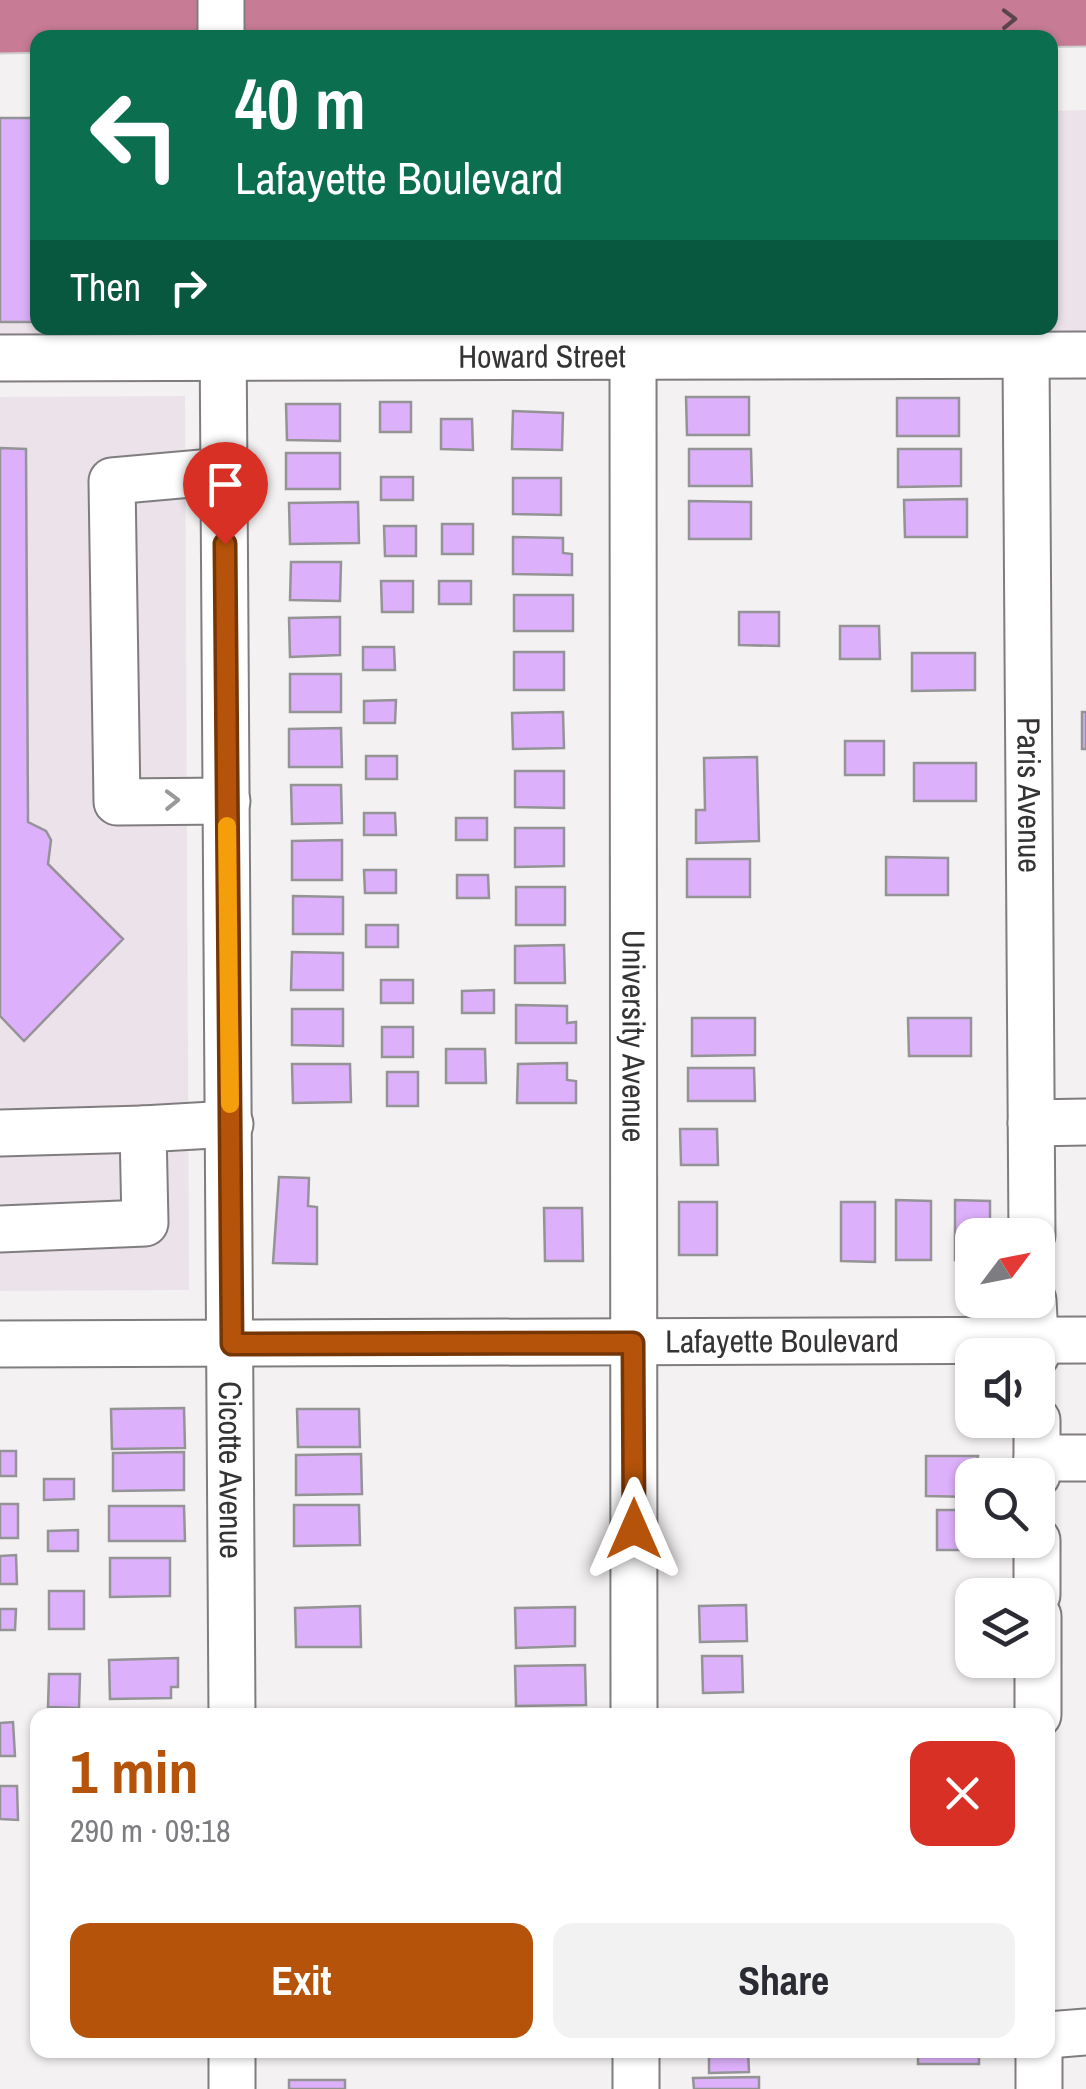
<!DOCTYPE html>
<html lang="en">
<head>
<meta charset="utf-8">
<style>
	:root { --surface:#fff; --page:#f2f2f3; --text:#2b2b33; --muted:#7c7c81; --accent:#b45309 }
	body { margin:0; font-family:"Archivo Narrow",sans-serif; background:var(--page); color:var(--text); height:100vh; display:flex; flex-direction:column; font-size:38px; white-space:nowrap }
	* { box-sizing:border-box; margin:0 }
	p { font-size:32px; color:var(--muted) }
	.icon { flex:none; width:55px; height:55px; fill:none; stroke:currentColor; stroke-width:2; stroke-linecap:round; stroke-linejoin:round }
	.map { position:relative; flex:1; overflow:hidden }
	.drawer { position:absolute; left:30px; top:1708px; width:1025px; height:350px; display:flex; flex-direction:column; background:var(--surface); border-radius:20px; box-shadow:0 2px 8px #0004 }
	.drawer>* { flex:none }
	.banner { position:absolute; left:30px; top:30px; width:1028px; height:305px; border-radius:20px; box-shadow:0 2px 8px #0004; background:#0b6e4f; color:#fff; overflow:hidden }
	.needle { width:65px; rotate:58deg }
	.controls { position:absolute; left:955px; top:1218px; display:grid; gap:20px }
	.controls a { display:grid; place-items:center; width:100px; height:100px; border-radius:20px; background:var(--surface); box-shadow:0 2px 8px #0004; font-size:50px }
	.pin { position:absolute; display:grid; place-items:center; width:85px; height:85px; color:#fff; margin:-102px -42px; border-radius:50% 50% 50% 0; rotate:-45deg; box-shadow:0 0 10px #0007 }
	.pin .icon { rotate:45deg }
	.me { position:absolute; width:110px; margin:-55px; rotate:0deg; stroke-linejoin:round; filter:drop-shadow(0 0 8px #0008) }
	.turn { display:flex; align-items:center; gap:35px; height:210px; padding:0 40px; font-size:45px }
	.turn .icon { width:130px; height:130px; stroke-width:2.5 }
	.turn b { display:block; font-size:70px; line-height:85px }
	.then { display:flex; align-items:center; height:95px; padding:0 40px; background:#0003; gap:20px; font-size:38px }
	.round { display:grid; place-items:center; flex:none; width:105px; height:105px; border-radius:20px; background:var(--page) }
	.headline { display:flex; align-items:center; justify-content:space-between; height:170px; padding:0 40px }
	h1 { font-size:60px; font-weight:800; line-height:75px; color:var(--accent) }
	.action { display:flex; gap:20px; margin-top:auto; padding:20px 40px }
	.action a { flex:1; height:115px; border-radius:20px; background:var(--accent); color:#fff; font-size:40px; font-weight:800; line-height:115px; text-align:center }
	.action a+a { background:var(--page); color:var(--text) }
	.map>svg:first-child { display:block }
	.built { fill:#ece2e9 }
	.building { fill:#dcb0fa; stroke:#949396; stroke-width:2.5 }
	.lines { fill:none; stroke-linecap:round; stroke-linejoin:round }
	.minor-casing { stroke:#807d7f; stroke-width:49 }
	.highway-casing { stroke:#cfcece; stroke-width:59 }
	.minor { stroke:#fff; stroke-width:45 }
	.highway { stroke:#c77b95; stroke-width:55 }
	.minor-bridge-casing { stroke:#807d7f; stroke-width:49; stroke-linecap:butt }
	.minor-bridge { stroke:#fff; stroke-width:45 }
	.oneway { stroke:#5a454c }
	.oneway2 { stroke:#9a999a }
	.route-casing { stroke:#753606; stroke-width:25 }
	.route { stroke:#b45309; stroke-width:18 }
	.slow { stroke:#f59e0b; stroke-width:18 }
	.labels { text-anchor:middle; stroke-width:10; stroke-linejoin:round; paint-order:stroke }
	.street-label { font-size:32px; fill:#353334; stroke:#fff }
</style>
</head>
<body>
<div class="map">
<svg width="1086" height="2089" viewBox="0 0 1086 2089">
	<rect width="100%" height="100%" fill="#f4f1f3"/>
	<!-- built -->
	<path class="built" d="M1086,110V355L0,358V119H37L38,328H1050V111Z
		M185,396L189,1290L0,1291V397Z"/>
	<!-- building -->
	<path class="building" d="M0,118H38V322H0Z
		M686,397H749V435H687Z
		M897,398H959V436H897Z
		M380,402H411V432H380Z
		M286,404H340V441L287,440Z
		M513,411L563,413L562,450L512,449Z
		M441,419H472L473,450L441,449Z
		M0,448L26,449L28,822L46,831L51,840L48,864L123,939L24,1041L0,1016Z
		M689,449H751L752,486H689Z
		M898,449H961V486L898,487Z
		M286,453H340V489H286Z
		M381,477H413V500H381Z
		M513,478H561V515L513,514Z
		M967,499V537H905L904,500Z
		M689,501L751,502V539H689Z
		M358,502L359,543L290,544L289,503Z
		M442,524H473V554H442Z
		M384,526H416V556H385Z
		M513,537L563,538V553L572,554V575L513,574Z
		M291,562H341L340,601L290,600Z
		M381,581H413V612H382Z
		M439,581H471V604H439Z
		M514,595H573V631H514Z
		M739,612H779V646L739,645Z
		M340,617V655L290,657L289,618Z
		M840,626H879L880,659H840Z
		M363,647H394L395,670H363Z
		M514,652H564V690H514Z
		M912,653H975V690L912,691Z
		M290,674H341V712H290Z
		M396,700L395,723H364V701Z
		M563,712L564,748L513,749L512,713Z
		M1082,712H1086V749H1082Z
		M341,728L342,767H289V729Z
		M845,741H884V775H845Z
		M366,756H397V779H366Z
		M757,757L759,841L696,843V810H705L704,758Z
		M914,763H976V801H914Z
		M515,771H564V808L515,807Z
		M291,785H341L342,823L292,824Z
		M364,813H395L396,835H364Z
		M456,818H487V840H456Z
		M515,828H564V866L515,867Z
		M342,840V880H292V841Z
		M886,857L948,858V895H886Z
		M687,859H750V897H687Z
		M364,870H396V893H365Z
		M457,875H488L489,898H457Z
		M516,887H565V925H516Z
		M293,896L343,897V934H293Z
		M366,925H398V947H366Z
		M564,945L565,983H515V946Z
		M292,952L343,953V990H291Z
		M381,980H413V1003H381Z
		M494,990V1013H462V991Z
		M516,1005L567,1006V1023L576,1022V1043H516Z
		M292,1009H343V1046L292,1045Z
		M692,1018H755V1055L692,1056Z
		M908,1018H971V1056H909Z
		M382,1027H413V1057H382Z
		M446,1049H485L486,1083H446Z
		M567,1063V1080L576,1081V1103H517L518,1064Z
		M292,1064H350L351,1102L293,1103Z
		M688,1068H754L755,1101H688Z
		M387,1072H418V1106H387Z
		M680,1129H717L718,1165H681Z
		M279,1177L309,1178L308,1206L317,1207V1264L273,1263Z
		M896,1200L931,1201V1260H896Z
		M955,1200L990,1201V1235H972V1260H955Z
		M679,1202H717V1255H679Z
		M841,1202H875V1262L841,1261Z
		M544,1208H582L583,1261H545Z
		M184,1408L185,1448L112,1449L111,1409Z
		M297,1409H359L360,1447H298Z
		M0,1451H16V1476H0Z
		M184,1452V1490L113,1491V1453Z
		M361,1454L362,1494L296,1495V1455Z
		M926,1456H978L972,1497L926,1496Z
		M44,1479H74V1499L44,1500Z
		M0,1504H18V1538H0Z
		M294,1505H359L360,1545L294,1546Z
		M109,1506H184L185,1541H109Z
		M937,1510H972V1540H989V1550H937Z
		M78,1530V1551H48V1531Z
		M16,1555L17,1584H0V1556Z
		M110,1558H170V1596L110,1597Z
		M49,1591H84V1629H49Z
		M746,1605L747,1641L700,1642L699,1606Z
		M360,1606L361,1647H296L295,1608Z
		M575,1607V1646L516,1648L515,1608Z
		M0,1609H16L15,1630H0Z
		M702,1656H742L743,1692L703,1693Z
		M178,1658V1687H171V1698L110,1699L109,1660Z
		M585,1665L586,1705L516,1706L515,1666Z
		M49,1674H80L79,1708L48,1707Z
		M179,1711V1715H111V1712Z
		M13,1722L15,1756H0V1723Z
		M0,1786H17L18,1820L0,1819Z
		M709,2050H748L749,2072L709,2073Z
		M918,2050H979V2064H918Z
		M759,2077V2089H694L693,2078Z
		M289,2080H345V2089H289Z"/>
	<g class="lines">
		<!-- minor casing -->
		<g class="minor-casing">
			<g id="minor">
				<path id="s1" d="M223,328L232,1715"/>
				<path id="s2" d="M1026,355L1032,1235"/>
				<path id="s3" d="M0,358L1086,355"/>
				<path id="s4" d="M633,358L634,1715"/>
				<path d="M224,471L112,481L117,802L227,801"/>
				<path d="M1031,1123L1086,1122"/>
				<path d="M0,1133L143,1129"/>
				<path d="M0,1229L145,1223L143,1129L230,1124"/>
				<path d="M1033,1300L1036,1355"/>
				<path id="s5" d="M0,1344L1086,1340"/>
				<path d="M1037,1420V1475"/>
				<path d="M1037,1458H1086"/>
				<path d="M1037,1540V1595"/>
				<path d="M1038,1616V1715"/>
				<path d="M1048,2035L1086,2032"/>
				<path d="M232,2050V2089"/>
				<path d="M636,2050V2089"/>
				<path d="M1039,2050V2089"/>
			</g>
		</g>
		<!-- highway casing -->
		<g class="highway-casing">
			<path id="highway" d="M0,25L317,19L749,23L1086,18"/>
		</g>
		<!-- minor -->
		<use href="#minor" class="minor"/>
		<!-- highway -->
		<use href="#highway" class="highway"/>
		<!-- minor-bridge casing -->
		<g class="minor-bridge-casing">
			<path id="minor-bridge" d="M221,38V0"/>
		</g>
		<!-- minor-bridge -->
		<use href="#minor-bridge" class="minor-bridge"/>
	</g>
	<!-- one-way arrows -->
	<defs><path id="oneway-chevron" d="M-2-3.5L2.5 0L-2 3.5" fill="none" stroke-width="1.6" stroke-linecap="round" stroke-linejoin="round" transform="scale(2.5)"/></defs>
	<use class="oneway" href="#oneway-chevron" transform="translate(1009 19) rotate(-1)"/>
	<use class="oneway2" href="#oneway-chevron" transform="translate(172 800) rotate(-1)"/>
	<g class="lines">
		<!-- route casing -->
		<g class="route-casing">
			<path id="route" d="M225,544L232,1344L633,1343L634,1529"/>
		</g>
		<!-- route -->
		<use href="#route" class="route"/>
		<!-- slow -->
		<path class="slow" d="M227,826L230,1104"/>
	</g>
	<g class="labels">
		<!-- street labels -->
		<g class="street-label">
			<text dy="11" stroke="none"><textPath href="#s3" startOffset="542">Howard Street</textPath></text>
			<text dy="11" stroke="none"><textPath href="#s2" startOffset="440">Paris Avenue</textPath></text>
			<text dy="11" stroke="none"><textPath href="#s4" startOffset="678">University Avenue</textPath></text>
			<text dy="11" stroke="none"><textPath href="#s5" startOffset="782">Lafayette Boulevard</textPath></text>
			<text dy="11" stroke="none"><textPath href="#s1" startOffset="1142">Cicotte Avenue</textPath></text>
		</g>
	</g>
</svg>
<div class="controls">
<a><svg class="needle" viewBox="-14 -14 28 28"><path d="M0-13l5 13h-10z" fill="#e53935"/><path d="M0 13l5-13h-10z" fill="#7c7c81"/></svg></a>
<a><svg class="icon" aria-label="sound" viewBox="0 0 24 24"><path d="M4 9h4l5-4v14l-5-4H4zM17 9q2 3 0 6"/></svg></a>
<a><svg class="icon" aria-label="search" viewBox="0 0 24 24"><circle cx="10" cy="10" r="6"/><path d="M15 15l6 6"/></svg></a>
<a><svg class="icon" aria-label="layers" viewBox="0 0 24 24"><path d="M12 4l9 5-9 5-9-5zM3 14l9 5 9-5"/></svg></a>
</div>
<div class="pin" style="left:225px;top:544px;background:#d93025"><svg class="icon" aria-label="arrive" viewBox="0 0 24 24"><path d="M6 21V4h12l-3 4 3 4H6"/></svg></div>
<svg class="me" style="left:634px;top:1529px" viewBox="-20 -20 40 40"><path d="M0-17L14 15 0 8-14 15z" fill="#b45309" stroke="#fff" stroke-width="4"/></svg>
<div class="banner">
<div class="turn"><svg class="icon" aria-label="left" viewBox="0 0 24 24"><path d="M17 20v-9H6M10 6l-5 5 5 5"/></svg><div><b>40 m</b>Lafayette Boulevard</div></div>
<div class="then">Then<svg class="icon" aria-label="right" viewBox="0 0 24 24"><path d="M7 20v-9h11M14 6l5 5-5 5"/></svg></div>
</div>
<section class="drawer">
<div class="headline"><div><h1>1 min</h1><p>290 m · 09:18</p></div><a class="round" style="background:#d93025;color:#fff"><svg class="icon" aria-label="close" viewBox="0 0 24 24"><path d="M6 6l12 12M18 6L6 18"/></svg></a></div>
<div class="action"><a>Exit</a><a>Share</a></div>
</section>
</div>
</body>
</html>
